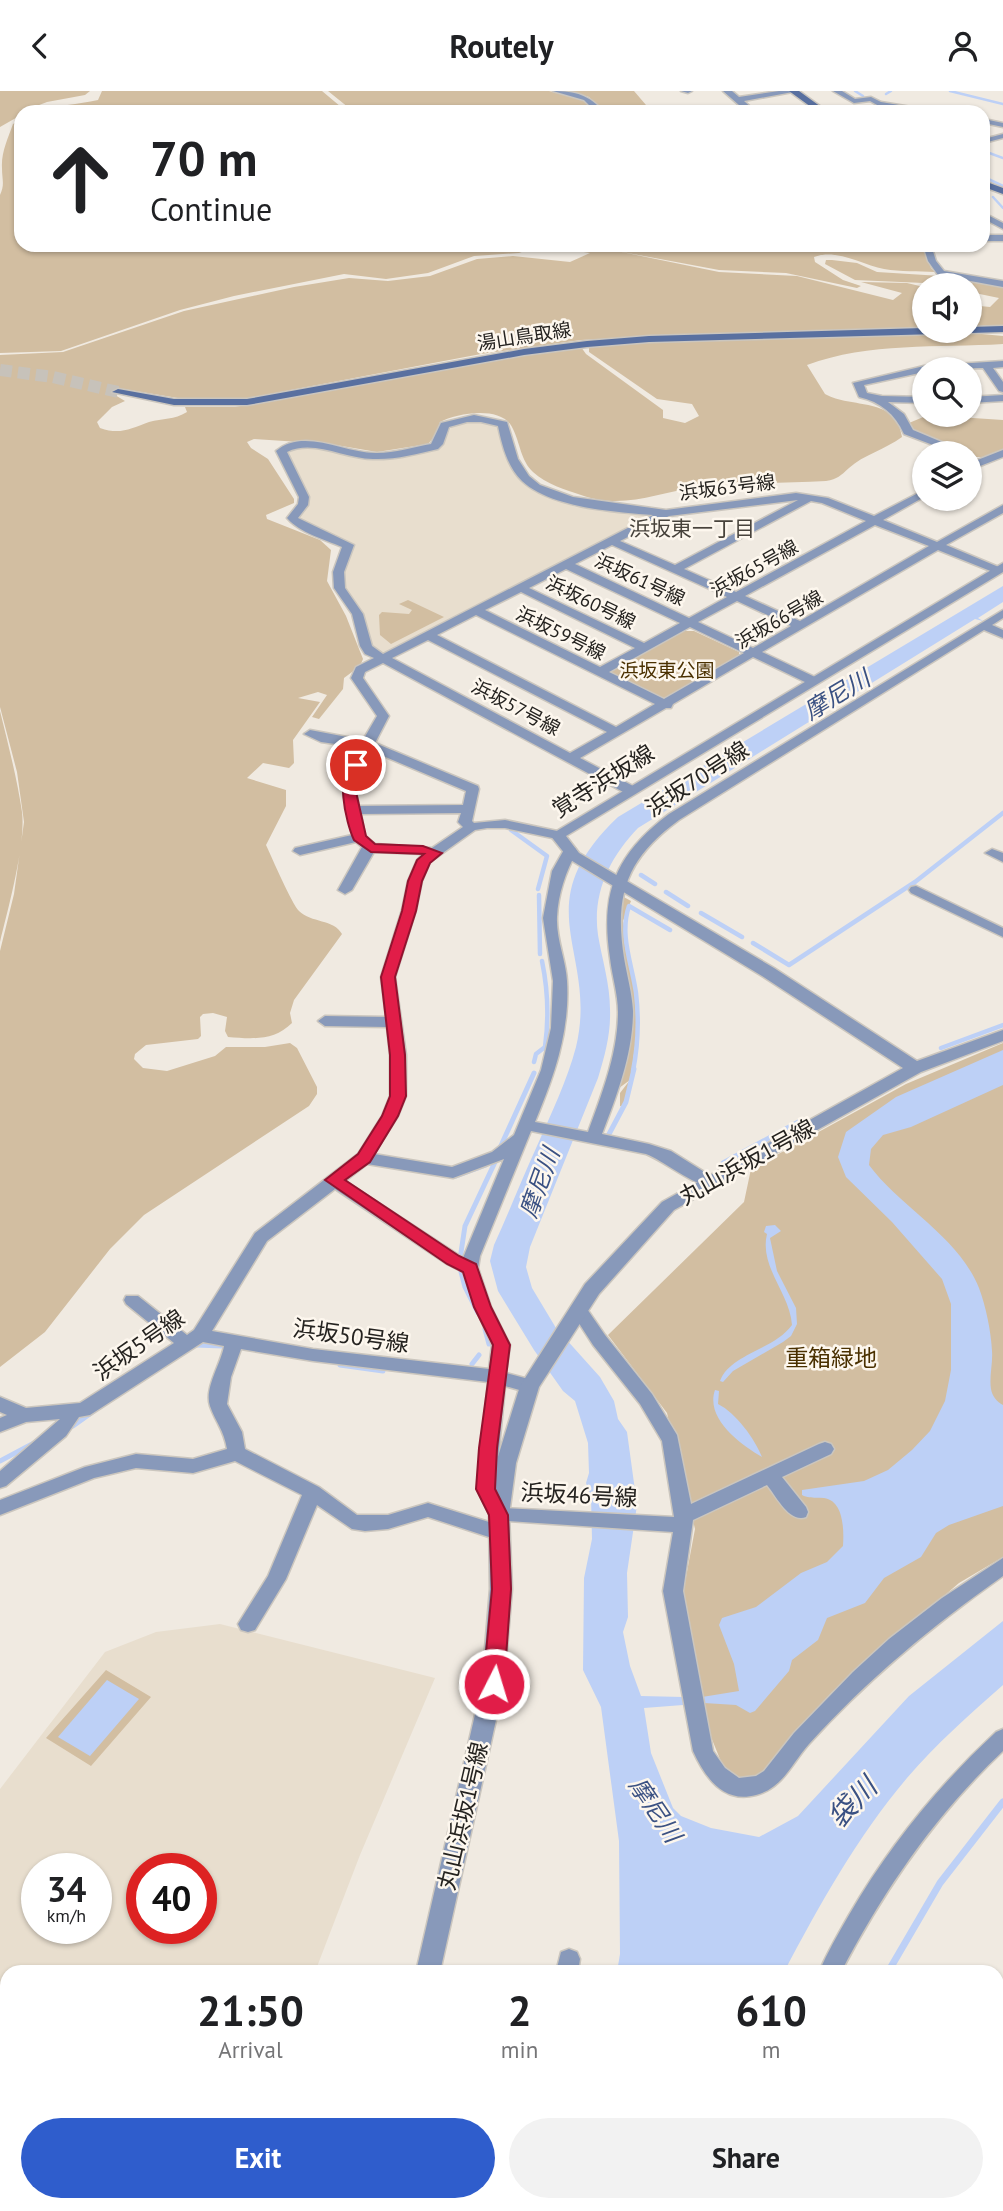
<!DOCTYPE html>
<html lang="en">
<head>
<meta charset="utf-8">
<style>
	:root { --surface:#fff; --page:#f2f2f2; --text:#202124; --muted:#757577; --accent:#2f5dcc }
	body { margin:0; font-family:"PT Sans","Noto Sans JP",sans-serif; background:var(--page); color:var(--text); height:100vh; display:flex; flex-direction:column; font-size:26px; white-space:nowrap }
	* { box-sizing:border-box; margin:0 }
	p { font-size:23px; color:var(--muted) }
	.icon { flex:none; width:38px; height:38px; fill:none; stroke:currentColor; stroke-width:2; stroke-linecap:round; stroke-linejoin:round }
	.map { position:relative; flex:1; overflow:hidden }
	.panel { position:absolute; left:0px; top:1874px; width:1004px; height:247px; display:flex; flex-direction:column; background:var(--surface); border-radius:21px 21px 0 0; box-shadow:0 2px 5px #0004 }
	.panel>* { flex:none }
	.hud { position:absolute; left:14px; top:14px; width:976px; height:147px; border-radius:21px; box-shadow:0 2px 5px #0004; background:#fff; color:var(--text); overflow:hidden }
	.tools { position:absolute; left:912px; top:182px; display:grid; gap:14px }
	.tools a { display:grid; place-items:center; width:70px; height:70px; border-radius:50%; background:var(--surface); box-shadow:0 2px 5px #0004; font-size:35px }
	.speed { position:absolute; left:21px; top:1762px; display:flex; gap:14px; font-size:35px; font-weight:700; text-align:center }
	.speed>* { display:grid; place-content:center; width:91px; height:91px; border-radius:50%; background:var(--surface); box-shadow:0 2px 5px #0004; line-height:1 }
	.speed small { font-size:18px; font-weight:400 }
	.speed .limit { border:10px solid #d22; background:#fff; color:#111 }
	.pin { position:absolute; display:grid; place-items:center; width:60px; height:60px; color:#fff; margin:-30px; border:4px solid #fff; border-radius:50%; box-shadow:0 2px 7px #0007 }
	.me { position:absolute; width:77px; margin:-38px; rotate:5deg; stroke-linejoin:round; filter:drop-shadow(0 0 5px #0008) }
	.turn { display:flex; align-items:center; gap:24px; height:147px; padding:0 21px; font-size:32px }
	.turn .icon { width:91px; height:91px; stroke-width:2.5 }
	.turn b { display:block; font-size:49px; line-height:60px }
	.eta { display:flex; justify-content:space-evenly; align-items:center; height:119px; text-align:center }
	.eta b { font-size:42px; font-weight:700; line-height:49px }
	.primary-button { display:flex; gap:14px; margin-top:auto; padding:14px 21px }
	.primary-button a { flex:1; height:80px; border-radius:42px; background:var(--accent); color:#fff; font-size:28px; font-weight:700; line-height:80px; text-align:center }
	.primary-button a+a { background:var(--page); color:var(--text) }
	header { display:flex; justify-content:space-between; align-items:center; height:91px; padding:0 21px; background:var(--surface); font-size:32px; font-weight:700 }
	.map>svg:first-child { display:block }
	.built { fill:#e8dece; fill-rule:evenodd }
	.green { fill:#d2bea1 }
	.water { fill:#bdd0f6 }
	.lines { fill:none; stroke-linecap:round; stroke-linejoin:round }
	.stream-far3 { stroke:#bdd0f6; stroke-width:2.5 }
	.stream-far2 { stroke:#bdd0f6; stroke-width:4.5 }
	.stream-far1 { stroke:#bdd0f6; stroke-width:5 }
	.stream { stroke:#bdd0f6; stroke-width:7 }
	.secondary-tunnel { stroke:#c7c2ba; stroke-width:12; stroke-dasharray:12 6; stroke-linecap:butt }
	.minor-casing { stroke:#cbc6be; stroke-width:3 }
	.tertiary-casing { stroke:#cbc6be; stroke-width:3 }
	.secondary-casing { stroke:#cbc6be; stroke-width:3 }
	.minor { fill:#8899ba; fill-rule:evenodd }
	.tertiary { fill:#8899ba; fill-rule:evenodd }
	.secondary { fill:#5970a0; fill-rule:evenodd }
	.route { fill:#e11d48; stroke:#92132f; stroke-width:2 }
	.labels { text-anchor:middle; stroke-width:5; stroke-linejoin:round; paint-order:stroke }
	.far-street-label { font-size:19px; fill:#252320; stroke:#fdf7ee }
	.far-park-label { font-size:19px; fill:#4a3000; stroke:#fdf7ee }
	.far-neighbourhood-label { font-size:21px; fill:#48433c; stroke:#fdf7ee }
	.street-label { font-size:23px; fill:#252320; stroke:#fdf7ee }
	.park-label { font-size:23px; fill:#4a3000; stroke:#fdf7ee }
	.water-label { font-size:24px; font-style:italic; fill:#3a5183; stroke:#fdf7ee }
	.near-water-label { font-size:28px; font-style:italic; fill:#3a5183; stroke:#fdf7ee }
</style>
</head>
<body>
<header><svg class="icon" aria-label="back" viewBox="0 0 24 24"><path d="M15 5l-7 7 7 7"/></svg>Routely<svg class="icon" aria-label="person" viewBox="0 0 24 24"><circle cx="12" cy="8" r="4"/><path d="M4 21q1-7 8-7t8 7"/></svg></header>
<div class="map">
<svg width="1003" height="2120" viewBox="0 0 1003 2120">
	<rect width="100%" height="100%" fill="#f0eae1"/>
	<!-- built -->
	<path class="built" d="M467,329L499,333L504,364L522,391L575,416L655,424L386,562L373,560L346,504L343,488L346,468L353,458L351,453L297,429L296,426L306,413L287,363L297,357L317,356L369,367L443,352L452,335Z
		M220,1533L435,1587L360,1764L315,1881H7V1927L0,1925V1698L105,1561L156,1541ZM37,1778H96V1838H37ZM142,1778H201V1838H142Z
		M217,2114H355L353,2120H216Z"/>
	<!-- green -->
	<path class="green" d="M0,0H90L85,4L47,11L21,21V24L0,36Z
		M102,0H322L347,21H37C57,13 78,14 98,9Z
		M328,0H549L582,8L595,21H354Z
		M565,0H634L652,21H603L589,6Z
		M21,29V154H541L519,162L474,165L428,182L386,188L344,183L234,205L180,219L61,260L0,262V104C5,93 2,89 2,77C1,62 8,47 13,33Z
		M566,154H922L931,177L935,181C918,180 901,181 884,178C863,174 836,157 814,166L815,171L843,189L861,195L857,197L786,182L719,179L617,160L719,181L797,185L893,209L902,202L861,191L907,192L924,196V237L678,244L581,249L481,263L249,307L184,308L123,298L115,304L125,310L112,316L97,331L100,337C120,344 130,338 149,331C163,327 174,329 187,321L185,316H235L531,262L581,256L586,263L663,319V327L685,332L699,325L692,313L657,308L589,261V255L656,250L971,242L1003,245V253C938,257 869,251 807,274L825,303C851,318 897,305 902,346C886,358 863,364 849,377C840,385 838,388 826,390C784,393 739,390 697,396C657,402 622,419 581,404C566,399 546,393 533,381C521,370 520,352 513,338C503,314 458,322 440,331L435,345L428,353L377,361L330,353L254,348L247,351L251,357L268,368L294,408V412L266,424L267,428L320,449L331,459L327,490L346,525L363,568L360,575L344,587L343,598L319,628L312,626L327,604L318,601L298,607L320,611L293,649L294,672L289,677L263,672L247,687L286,699V715L266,754C272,767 292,813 299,820C311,832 334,828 342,843L294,909L290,922L292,932C274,950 252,948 228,946L225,940L227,926L213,922L203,923L200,926L201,945L198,948L146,954L135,963L134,968L143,977L167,980L215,965L226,956H265L290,952L297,957L317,996V1003L309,1015L144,1124L110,1158L45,1241L0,1276V860L14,803L24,731L17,681L0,616V264L63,261L184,220L294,196L349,187L388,190L430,185L477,168L513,165L570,171L590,162L571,159Z
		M832,169L857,172L877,181L941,185L1003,195V235H970V214L990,216L999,207L970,201V194L855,189L825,173L826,169Z
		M928,324L1003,329V359L984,366H976L912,339L909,332Z
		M408,509L444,526L391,553L380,544L379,524L382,521L409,523L412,519L399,513Z
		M684,540H694L739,561V566L669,607L659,608L612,584V580Z
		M0,620C8,653 17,687 22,721C26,753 8,818 0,851Z
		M620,804L631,810L623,830L635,896L637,939L630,994L623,1016L620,1015V1002L630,989L615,1000L619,988Z
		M1003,952V1466L959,1492L831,1602L777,1662L762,1685L738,1688L724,1678L709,1641L683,1502L695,1438L667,1322L608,1244L744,1111L751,1078L906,993Z
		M106,1579L151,1606L91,1675L46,1647Z"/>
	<!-- water -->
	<path class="water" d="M1003,495V511L978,527L983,530L975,528L638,737C610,766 592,802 598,844C602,868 610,893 610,918C611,942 605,964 598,987L530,1156L526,1176L532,1197L556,1237L600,1286L614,1310L618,1328L627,1341L637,1414L627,1482L628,1526L623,1541L630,1575L641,1605L683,1606V1614L644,1617L651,1662L673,1717L681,1725L711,1737L759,1746L798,1725L909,1605L1003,1530V1594C970,1623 936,1653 907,1687C857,1746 820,1813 784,1881H617L620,1863L619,1750L601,1616L583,1579L584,1487L592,1448L591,1405L586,1392L589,1382L588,1352L575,1310L563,1300L534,1259L498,1200L490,1170L494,1154C509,1121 522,1088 537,1055C551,1023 567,990 576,956C599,860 523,816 618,726Z
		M1003,959V994L911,1036L883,1044L871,1058L869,1074C901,1117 958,1145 979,1197C986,1216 991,1240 992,1260C993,1272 989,1286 991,1298C992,1305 997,1311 1003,1314V1415L949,1434L936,1442L921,1466L884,1487L865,1512L827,1527L818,1549L792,1569L789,1580L755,1620L750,1622L736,1614L704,1612L702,1606L739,1600L734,1573L719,1534L722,1527L756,1516L801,1482L827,1471L843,1455C844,1439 844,1410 824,1407C815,1406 810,1408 802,1404V1399L864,1390L888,1379L912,1359L930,1340L945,1310L951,1279V1213L942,1188L892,1131L846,1086L838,1066L846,1041L896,1006Z
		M775,1134L781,1140L770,1147L777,1180L796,1217L797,1233L791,1245L783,1251L733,1280L723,1291L720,1290C730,1263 774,1259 792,1234C790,1202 759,1176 767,1143L764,1141L766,1135Z
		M715,1299L719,1300L718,1313C736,1322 755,1348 762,1366C741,1354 705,1328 715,1299Z
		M107,1589L139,1608L90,1665L58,1646Z
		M601,2114H700L698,2120H601Z"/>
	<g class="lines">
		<!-- stream-far3 -->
		<path class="stream-far3" d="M855,0L863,5
			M950,0L1003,13
			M886,3L891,0
			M984,60L1003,67
			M984,86L1003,95
			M993,106L1003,117"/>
		<!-- stream-far2 -->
		<path class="stream-far2" d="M511,739L547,765L538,798
			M641,784L655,793
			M666,801L688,815
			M539,804L540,863
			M701,822L742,846
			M753,852L789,874L915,791L1003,722
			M941,957L1003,934
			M534,971L536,963L545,956C549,927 548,899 542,870
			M633,980C638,955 639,928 636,902C632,873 619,844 629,815L670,839"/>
		<!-- stream-far1 -->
		<path class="stream-far1" d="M608,1045L626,1011L634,978
			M499,1059L534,982
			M723,1072L802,1029
			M456,1085L486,1074
			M460,1168L465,1135L496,1069
			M460,1177L465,1196L478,1222
			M485,1238L489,1253
			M195,1254L223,1255
			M472,1273L479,1264
			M340,1274L383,1280
			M73,1335L94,1320
			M0,1370L34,1352"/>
		<!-- stream -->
		<path class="stream" d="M888,1881L940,1792L1003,1711
			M998,1960L1003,1963
			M474,2114L476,2120
			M801,2120L803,2114"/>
		<!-- secondary-tunnel -->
		<path class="secondary-tunnel" d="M0,279L53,286L118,301"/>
		<!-- minor casing -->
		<g class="minor-casing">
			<path id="minor" d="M553,0C576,0 589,4 604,21H596L584,9Z
				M681,0H692L688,2Z
				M723,0H732L739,6L779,0H798L744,10L756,21H747Z
				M833,0H842L855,8L871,6L881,11L941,21L879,15L870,10L854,12Z
				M984,28L1003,32V36L984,32Z
				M1003,43V47L984,52V48Z
				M984,122L1003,132V138L984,128Z
				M984,144H1003V150H984Z
				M923,154H931L936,170L944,180L1003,190V196L938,184L928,170Z
				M1003,270V276L993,277L1003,291V301L999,300L983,277L924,278V281L864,294L867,302L882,305L924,306V312L888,311L904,323L913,339L968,362H954L904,343C895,323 881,311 859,306L853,292L924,275Z
				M1003,304V310L970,312V306Z
				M474,324L507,331L518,368L529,385L540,394L573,406L666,419L796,402L828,407L874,425L924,399V406L883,429L937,451L1003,414V422L946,454L1001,477V481H993L938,459L762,561L815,586V592H807L753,566L673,613L671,617H666L580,667L635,696V702H625L383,572L365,581L363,587L389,625L375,652L478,695L479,698L472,730L474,732L505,729L562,741L564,744L557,748L505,737H487L475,739L430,771L422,790L416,819L395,886L406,964V1005L398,1025L374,1063L452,1076L492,1061L514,1044L541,979L551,937L553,890L543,827L552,780L565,757H575L577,760C566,780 558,803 557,826C556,848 566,869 567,890C570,941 554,985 535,1031L588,1041C602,1003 618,962 618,921C618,903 612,885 610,867C600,801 616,763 669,723L1003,519V527L992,534L1003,539V547L984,539L679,729C627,767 614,803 624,867C627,885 632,902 633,920C633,962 617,1004 602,1043L649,1053L671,1060L714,1087L716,1091L714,1095C699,1099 663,1069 646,1063L531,1040L480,1165L478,1177L491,1216L510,1254L506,1282L536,1290L539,1295L536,1300L530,1302L505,1295L495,1398L505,1417L674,1426L662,1350L640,1313L593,1254L573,1223L571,1219L573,1215H585L605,1244L652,1303L677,1344L691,1413L819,1353L825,1351L831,1353L834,1358L831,1363L782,1386L806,1416L808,1421L806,1426C789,1432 777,1406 767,1394L693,1429L683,1500L713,1660L725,1677L739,1687L756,1685L764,1680L794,1642L853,1581L889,1548L942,1507L1003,1467V1485C932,1535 868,1588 809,1653C792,1672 783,1697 756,1704C723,1713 705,1686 693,1660L663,1500L673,1441L492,1429L477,1398L488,1291L313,1270L241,1258L231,1286L227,1313L242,1341L245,1358L319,1396L357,1424H388L428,1412L505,1436L507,1441L505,1446L498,1449L428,1426L388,1438L365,1440L352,1438L317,1414L286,1488L255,1539L248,1541L241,1539L238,1533L268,1485L302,1404L235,1370L193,1382L136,1377L94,1387L0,1424V1409L85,1376L136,1363L193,1368L227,1358C224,1339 216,1332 210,1315C204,1297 221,1273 224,1255L203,1251L90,1324L79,1326L66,1345L6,1395L0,1397V1380L60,1328L26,1331L0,1341V1327L7,1324L0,1321V1306L26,1317L80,1312L174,1252L126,1213L124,1209L126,1205H138L187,1244L194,1239L255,1142L358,1063L382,1025L390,1005V964L387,936L325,935L318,930L325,925L386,926L381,886L402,819L408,790L417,769L423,763L374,761L352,799L345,803L338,799L362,756L356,751L300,764L293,760L295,757L352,744L342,693L357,656L321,651L304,643L310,639L363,649L377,625L351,587L356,576L374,567L365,563L360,555L352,523L334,497L333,481L342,456C324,448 300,442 287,427L298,413L299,406L276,360C304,336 345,363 377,362C395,362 413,356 431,353L441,332ZM467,331H481L498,335C502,354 507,375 522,390C551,417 615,421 653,424L383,563L372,555L363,523L345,497L344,481L354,454L298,427L308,414L309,406L287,361C314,348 344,368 373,368C394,369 417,363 438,358L443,353L449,336ZM798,409L675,474L620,450L669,425ZM811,410L822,412L866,430L736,501L684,478ZM875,434L929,455L800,530L745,505ZM612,454L727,506L689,527L575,473ZM566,478L680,532L644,552L529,497ZM521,501L635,557L600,576L485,519ZM737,510L791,535L753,557L698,531ZM476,524L655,613L616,636L437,544ZM690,536L744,562L664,608L609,581ZM428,549L607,641L570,662L392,567ZM369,659L466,700L463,714L359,715L354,693ZM461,722L458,731L463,736L432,757L375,753L365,745L361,723ZM504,1068L463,1167L345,1090L367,1073L453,1087ZM335,1098L447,1173L463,1181L475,1216L492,1254L489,1278L313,1258L212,1240L267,1150Z
				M1003,359V366L970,379V372Z
				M992,758L1003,762V771L985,762Z
				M916,795L1003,837V846L911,802L909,799L911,796Z
				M1003,1638V1660C935,1724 884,1799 841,1881H819C827,1862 838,1843 849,1824C889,1755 938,1695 996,1641Z
				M569,1858L577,1861L580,1868L578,1881H556L561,1861Z
				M101,2114H125L124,2120H100Z
				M533,2114H557L556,2120H532Z
				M734,2114H758L757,2120H733Z"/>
		</g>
		<!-- tertiary casing -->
		<g class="tertiary-casing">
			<path id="tertiary" d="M1003,472V481L566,745L579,762L774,877L917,970L1003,939V950L921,981L674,1119L599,1203L539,1296L516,1372L509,1424L512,1498L504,1593L440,1881H416L482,1593L490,1498L489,1424L496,1372L520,1295L585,1193L662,1111L903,977L762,885L569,768L550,744Z
				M363,2114H389L387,2120H361Z"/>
		</g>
		<!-- secondary casing -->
		<g class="secondary-casing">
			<path id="secondary" d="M789,0H799L828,21H818Z
				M984,90L1003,97V103L984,96Z
				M1003,235V241L970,242L965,240H970V236Z
				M924,237V240H943L938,243L649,251L587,256L524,264L247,314H174L112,301L118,298L174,308H247L524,258L587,250L649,245Z"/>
		</g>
		<!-- minor -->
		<use href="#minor" class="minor"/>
		<!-- tertiary -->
		<use href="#tertiary" class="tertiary"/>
		<!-- secondary -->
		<use href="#secondary" class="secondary"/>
	</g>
	<!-- route -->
	<path class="route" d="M356,670L362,674L354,692L366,745L375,753L423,755L442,762L430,772L422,790L416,820L395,886L405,964L406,1005L398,1025L370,1071L345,1089L459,1165L476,1173L491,1216L510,1254L497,1357L495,1398L508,1424L511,1498L504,1593L501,1599L494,1602L486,1599L483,1593L492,1498L489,1424L476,1398L479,1357L493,1254L474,1216L463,1181L447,1173L325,1089L358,1063L382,1025L390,1005V964L381,886L402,820L408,790L417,769L424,763L371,761L354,749C346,732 333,679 356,670Z"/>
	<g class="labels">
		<!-- far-street labels -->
		<g class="far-street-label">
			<text transform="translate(524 245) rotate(-9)" y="7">湯山鳥取線</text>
			<text transform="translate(727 396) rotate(-7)" y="7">浜坂63号線</text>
			<text transform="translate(754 477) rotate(-29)" y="7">浜坂65号線</text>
			<text transform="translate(640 488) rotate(25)" y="7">浜坂61号線</text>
			<text transform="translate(591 511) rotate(26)" y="7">浜坂60号線</text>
			<text transform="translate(779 528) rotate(-30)" y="7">浜坂66号線</text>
			<text transform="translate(561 542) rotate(26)" y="7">浜坂59号線</text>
			<text transform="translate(516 616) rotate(28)" y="7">浜坂57号線</text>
		</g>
		<!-- far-park labels -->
		<g class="far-park-label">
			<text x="667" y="586">浜坂東公園</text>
		</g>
		<!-- far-neighbourhood labels -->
		<g class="far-neighbourhood-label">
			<text x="692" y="445">浜坂東一丁目</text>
		</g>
		<!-- street labels -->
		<g class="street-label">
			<text transform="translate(697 688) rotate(-33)" y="8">浜坂70号線</text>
			<text transform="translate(603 690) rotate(-32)" y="8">覚寺浜坂線</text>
			<text transform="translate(747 1071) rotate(-29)" y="8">丸山浜坂1号線</text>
			<text transform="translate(351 1245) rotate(8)" y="8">浜坂50号線</text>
			<text transform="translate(139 1254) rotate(-35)" y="8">浜坂5号線</text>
			<text transform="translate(579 1404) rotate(3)" y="8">浜坂46号線</text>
			<text transform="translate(463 1725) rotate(-77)" y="8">丸山浜坂1号線</text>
		</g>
		<!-- park labels -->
		<g class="park-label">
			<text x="831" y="1275">重箱緑地</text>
		</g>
		<!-- water labels -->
		<g class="water-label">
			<text transform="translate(837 604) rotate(-31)" y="8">摩尼川</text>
			<text transform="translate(540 1092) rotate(-70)" y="8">摩尼川</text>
			<text transform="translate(655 1719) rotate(56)" y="8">摩尼川</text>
		</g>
		<!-- near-water labels -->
		<g class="near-water-label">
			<text transform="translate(852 1711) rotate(-46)" y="10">袋川</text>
		</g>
	</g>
</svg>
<div class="tools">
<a><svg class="icon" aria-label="sound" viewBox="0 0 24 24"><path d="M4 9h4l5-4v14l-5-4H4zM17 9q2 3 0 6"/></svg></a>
<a><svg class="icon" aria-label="search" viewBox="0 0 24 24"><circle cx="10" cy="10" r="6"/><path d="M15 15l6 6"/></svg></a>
<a><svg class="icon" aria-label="layers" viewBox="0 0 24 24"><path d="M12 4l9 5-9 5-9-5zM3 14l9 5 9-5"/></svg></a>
</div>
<div class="speed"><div>34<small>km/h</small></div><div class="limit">40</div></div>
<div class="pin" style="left:356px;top:674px;background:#d93025"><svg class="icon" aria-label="arrive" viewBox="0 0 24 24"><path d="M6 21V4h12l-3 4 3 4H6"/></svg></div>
<svg class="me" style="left:494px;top:1593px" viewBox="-20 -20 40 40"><circle r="17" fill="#e11d48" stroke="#fff" stroke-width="3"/><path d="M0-11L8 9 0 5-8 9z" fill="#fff"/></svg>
<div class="hud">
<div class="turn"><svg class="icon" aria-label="ahead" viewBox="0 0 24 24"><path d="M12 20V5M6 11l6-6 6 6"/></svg><div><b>70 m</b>Continue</div></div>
</div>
<section class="panel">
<div class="eta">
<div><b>21:50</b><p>Arrival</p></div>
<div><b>2</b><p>min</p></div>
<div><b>610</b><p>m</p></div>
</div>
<div class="primary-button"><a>Exit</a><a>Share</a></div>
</section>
</div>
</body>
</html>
